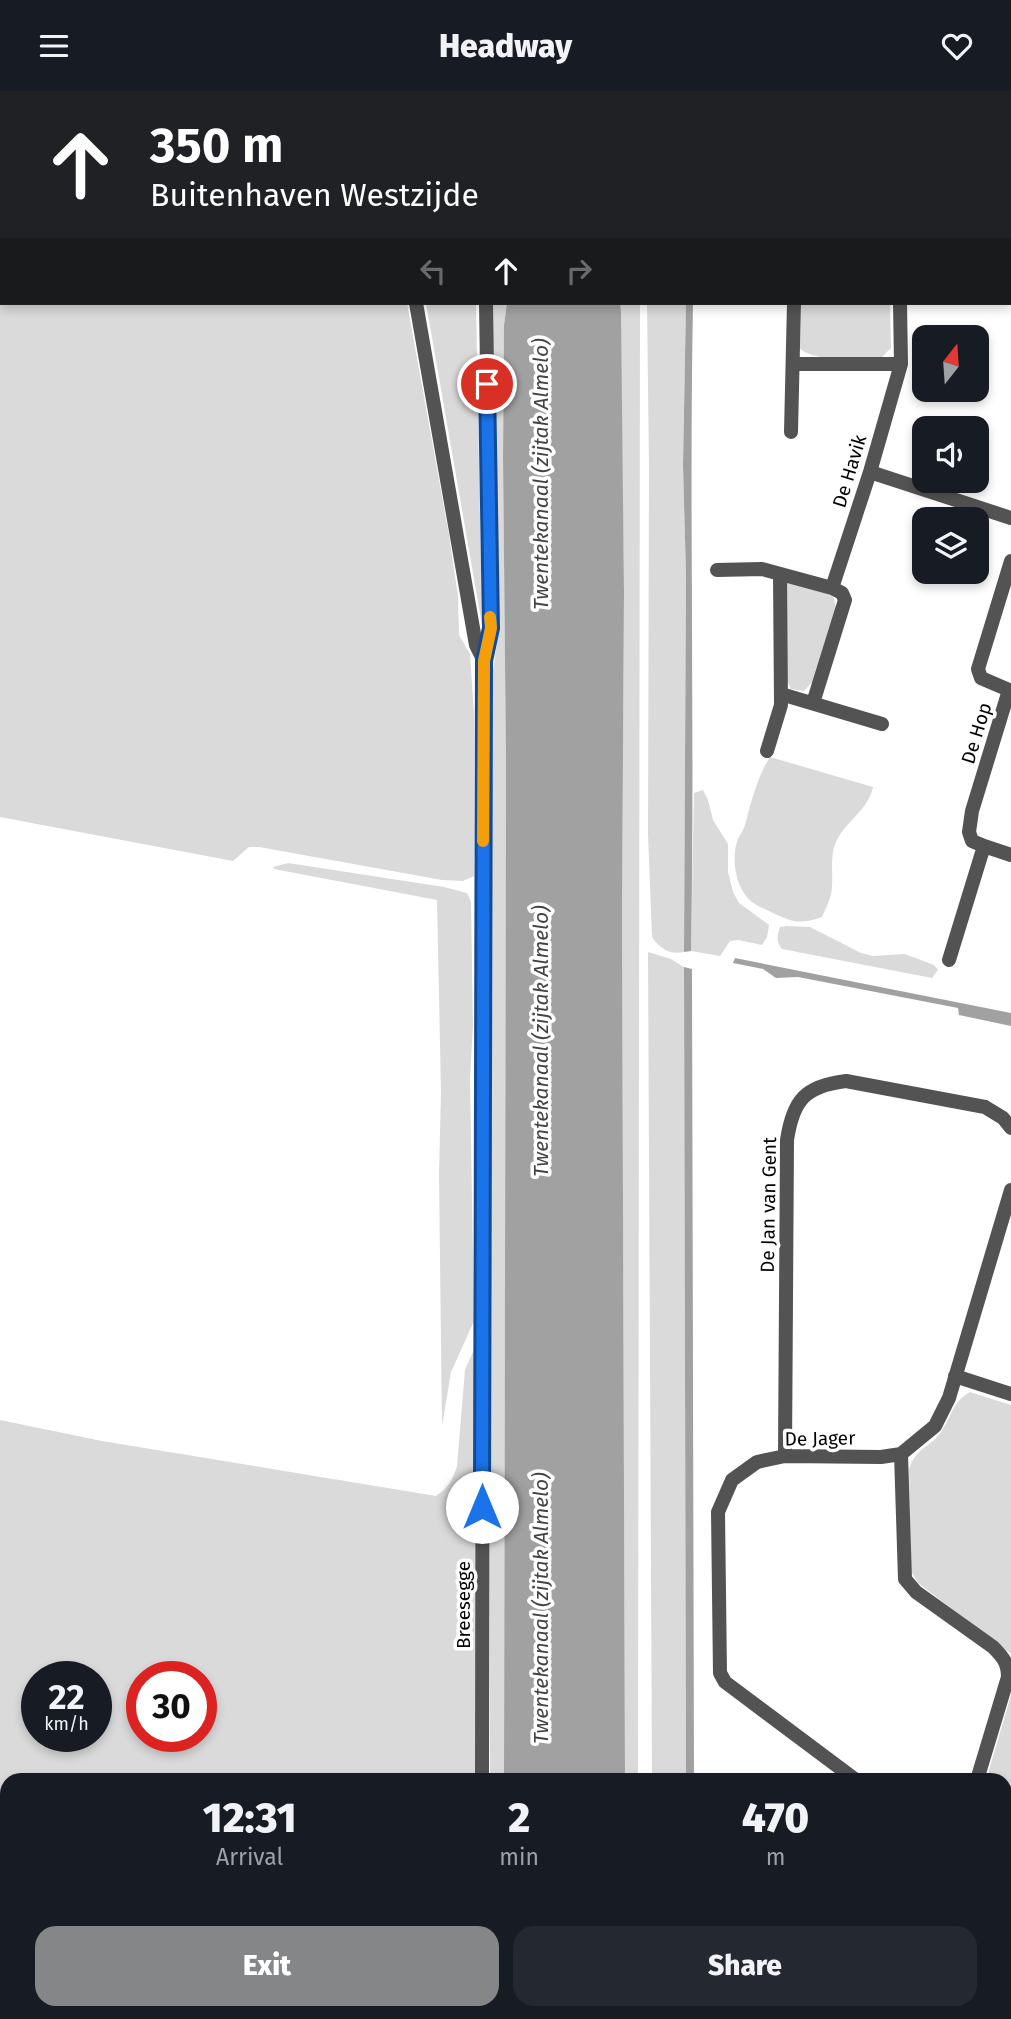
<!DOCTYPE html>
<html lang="en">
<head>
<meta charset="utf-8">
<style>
	:root { --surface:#171b24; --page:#242831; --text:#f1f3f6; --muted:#9ea1a6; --accent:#858687 }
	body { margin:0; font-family:"Fira Sans",sans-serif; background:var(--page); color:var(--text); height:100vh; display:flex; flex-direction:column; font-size:26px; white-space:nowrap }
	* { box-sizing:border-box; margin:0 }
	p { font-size:23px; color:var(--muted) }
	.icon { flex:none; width:38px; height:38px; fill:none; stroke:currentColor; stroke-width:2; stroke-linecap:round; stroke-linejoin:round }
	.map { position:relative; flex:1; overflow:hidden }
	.sheet { position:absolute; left:0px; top:1682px; width:1012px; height:247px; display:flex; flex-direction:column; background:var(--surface); border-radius:21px 21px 0 0; box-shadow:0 4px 10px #0003 }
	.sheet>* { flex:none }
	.hud { position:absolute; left:0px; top:0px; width:1012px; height:214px; box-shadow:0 4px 10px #0003; background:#202124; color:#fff; overflow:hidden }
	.needle { width:46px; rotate:17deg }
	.tools { position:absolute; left:912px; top:234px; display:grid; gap:14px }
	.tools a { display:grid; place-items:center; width:77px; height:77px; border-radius:14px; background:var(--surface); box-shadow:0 4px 10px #0003; font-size:35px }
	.speed { position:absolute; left:21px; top:1570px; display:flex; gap:14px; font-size:35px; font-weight:700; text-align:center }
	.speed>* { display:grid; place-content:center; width:91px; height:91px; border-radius:50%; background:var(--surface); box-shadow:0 4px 10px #0003; line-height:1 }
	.speed small { font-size:18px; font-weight:400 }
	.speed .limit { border:10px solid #d22; background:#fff; color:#111 }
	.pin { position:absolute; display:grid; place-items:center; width:60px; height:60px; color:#fff; margin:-30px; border:4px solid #fff; border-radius:50%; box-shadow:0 2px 7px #0007 }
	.me { position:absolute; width:77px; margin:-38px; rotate:0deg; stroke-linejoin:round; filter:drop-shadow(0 0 5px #0008) }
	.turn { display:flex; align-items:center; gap:24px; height:147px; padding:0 35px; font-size:32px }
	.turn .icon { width:91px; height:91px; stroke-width:2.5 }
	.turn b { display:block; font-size:49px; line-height:60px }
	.lanes { display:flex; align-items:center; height:66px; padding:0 35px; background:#0003; justify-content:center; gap:35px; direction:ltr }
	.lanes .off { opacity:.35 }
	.eta { display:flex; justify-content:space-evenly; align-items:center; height:119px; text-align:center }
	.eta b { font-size:42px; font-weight:800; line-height:49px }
	.cta { display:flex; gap:14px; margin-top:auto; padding:14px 35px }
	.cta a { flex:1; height:80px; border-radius:21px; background:var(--accent); color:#fff; font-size:28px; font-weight:800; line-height:80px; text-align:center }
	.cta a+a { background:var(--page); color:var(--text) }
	header { display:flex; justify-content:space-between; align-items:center; height:91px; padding:0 35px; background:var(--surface); font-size:32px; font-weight:800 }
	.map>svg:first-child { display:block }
	.green { fill:#dadada; fill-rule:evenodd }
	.water { fill:#a1a1a1 }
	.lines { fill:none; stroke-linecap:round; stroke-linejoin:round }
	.street { stroke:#535353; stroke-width:14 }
	.route-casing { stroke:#114b97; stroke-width:18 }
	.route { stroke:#1a73e8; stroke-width:12 }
	.slow { stroke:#f59e0b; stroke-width:12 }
	.labels { text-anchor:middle; stroke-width:7; stroke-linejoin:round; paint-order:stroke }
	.street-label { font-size:19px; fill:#000; stroke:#fff }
	.water-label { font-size:21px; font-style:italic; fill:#424242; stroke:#fff }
</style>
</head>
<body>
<header><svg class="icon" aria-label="menu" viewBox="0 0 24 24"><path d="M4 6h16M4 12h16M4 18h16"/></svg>Headway<svg class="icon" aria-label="heart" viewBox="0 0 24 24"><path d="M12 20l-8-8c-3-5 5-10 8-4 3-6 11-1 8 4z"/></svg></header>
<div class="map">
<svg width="1011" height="1928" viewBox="0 0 1011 1928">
	<rect width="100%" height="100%" fill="#fff"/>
	<!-- green -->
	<path class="green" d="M0,0L22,2H2V212H407L449,444L458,505L459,544L470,563L474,624V785L463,790L442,789L259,756H249L233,770L0,726Z
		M68,0H494V2H76Z
		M690,0H1010L1011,56L1010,2Z
		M426,212H476L482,534Z
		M490,212H507L504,234L503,366L506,675L504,1689H490L488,613L498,545L492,425Z
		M620,212H640V223L638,1689H625L622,827L624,501Z
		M647,212H686L683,374L686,484L684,861C670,864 660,858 652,846L648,743L649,377Z
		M801,212H890L891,257L881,267C858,266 818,272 800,258Z
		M787,492L827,502L834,507L836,520L816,587L804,600L791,598L785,586Z
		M770,666L873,696C868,720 845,730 836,751C830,764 833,780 832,795C832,806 826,816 822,826C800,834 792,831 771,821C765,818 757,815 752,811C736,799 731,769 737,751C738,746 742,742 744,737C751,713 756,688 770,666Z
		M703,699L708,709L713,729L728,753V781L733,801L739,812L769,834L767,846L762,854L738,849L730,850L720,865L691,860L694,702Z
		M288,772L444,796L467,802L471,811L473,934L470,988L474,1230L451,1281L442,1335L439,1083L441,1001L437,809L274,778L273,776Z
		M787,835L810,836L861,862L873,865L905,863L934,874L938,879L932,887L782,858C776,850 777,846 780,836Z
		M648,861L671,868L684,876L686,1689H652Z
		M476,1254V1689H7V1877H0L7,1882V1922H69L79,1928H0V1329L102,1350L436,1405C449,1396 452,1390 457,1375L465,1279ZM37,1586H96V1645H37ZM142,1586H201V1645H142Z
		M970,1301L1011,1314V1563L918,1492L911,1480L909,1378C917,1355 930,1357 941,1341C952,1325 952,1311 970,1301Z
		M1011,1604V1780L1005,1779L1004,1689H986Z
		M1005,1867L1011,1872V1928H692V1922H1004Z
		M368,1922H475V1928H421Z"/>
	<!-- water -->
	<path class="water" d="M507,212H620L621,221L624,501L622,827L625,1689H504L506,675L503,366L504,234Z
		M686,212H693C689,428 695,644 691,860L684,861L686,484L683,374Z
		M735,867L1011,922V935L959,924L958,917L798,886L776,887L763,878L733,872Z
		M684,876L692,878L694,1689H686Z
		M506,1922H625V1928H506Z"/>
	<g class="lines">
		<!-- street -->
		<path class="street" d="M53,0L62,2
			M499,0L500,2
			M1010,62H1011
			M416,212L476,554L484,570L482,1689
			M793,273H901
			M791,341L794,212
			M870,381L1011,427
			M717,479L762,478L832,497L842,502L845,509L813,612
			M832,497L870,381L901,273L900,212
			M484,570L491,537L486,212
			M781,603L882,633
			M767,660L781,614L780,483
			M984,755L1011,764
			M949,869L984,755L972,750L969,741L972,720L1009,599L981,587L978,578L1011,470
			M955,1285L1011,1303
			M901,1363L905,1488L916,1501L993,1556C1003,1566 1008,1572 1008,1586L977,1689
			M785,1365L787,1049C793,1009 805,995 846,990L985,1016L1003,1027L1011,1037
			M856,1689L725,1591L720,1582L718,1421L732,1389L757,1371L785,1365L881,1366L901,1363L935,1335L949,1307L1011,1099
			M1004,1784L1011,1785
			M482,1928V1922"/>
	</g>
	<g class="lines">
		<!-- route casing -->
		<g class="route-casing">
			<path id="route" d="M482,1416L484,570L491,537L487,293"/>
		</g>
		<!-- route -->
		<use href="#route" class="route"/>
		<!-- slow -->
		<path class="slow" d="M483,750L484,570L491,537L490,526"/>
	</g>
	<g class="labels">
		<!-- street labels -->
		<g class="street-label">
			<text transform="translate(849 380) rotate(-73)" y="7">De Havik</text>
			<text transform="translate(976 642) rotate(-73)" y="7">De Hop</text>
			<text transform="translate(768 1114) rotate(-89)" y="7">De Jan van Gent</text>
			<text transform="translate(820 1347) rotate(-1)" y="7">De Jager</text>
			<text transform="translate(463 1514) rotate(-90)" y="7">Breesegge</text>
		</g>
		<!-- water labels -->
		<g class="water-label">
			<text transform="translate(541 383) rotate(-90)" y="7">Twentekanaal (zijtak Almelo)</text>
			<text transform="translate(541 950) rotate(-90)" y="7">Twentekanaal (zijtak Almelo)</text>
			<text transform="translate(541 1517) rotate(-90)" y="7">Twentekanaal (zijtak Almelo)</text>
		</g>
	</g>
</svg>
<div class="tools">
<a><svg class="needle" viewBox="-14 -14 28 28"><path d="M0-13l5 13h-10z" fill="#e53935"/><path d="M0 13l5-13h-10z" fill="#9ea1a6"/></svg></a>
<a><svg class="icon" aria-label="sound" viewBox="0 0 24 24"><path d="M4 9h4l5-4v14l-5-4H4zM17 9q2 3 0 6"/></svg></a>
<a><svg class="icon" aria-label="layers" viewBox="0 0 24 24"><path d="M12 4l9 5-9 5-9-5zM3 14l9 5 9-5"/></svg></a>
</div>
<div class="speed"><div>22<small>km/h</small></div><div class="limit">30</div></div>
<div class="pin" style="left:487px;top:293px;background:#d93025"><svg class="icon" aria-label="arrive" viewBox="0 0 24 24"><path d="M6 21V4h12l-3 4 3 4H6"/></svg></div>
<svg class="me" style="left:482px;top:1416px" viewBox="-20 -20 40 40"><circle r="19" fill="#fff"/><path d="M0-13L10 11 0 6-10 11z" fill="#1a73e8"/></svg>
<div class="hud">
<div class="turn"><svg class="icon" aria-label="ahead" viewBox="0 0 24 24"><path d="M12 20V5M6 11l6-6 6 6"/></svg><div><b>350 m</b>Buitenhaven Westzijde</div></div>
<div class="lanes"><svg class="icon off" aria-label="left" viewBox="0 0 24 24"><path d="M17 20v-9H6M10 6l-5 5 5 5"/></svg><svg class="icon" aria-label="ahead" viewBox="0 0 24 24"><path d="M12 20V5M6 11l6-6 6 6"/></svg><svg class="icon off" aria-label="right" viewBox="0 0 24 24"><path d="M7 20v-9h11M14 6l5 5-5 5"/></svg></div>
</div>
<section class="sheet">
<div class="eta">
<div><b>12:31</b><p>Arrival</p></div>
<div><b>2</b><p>min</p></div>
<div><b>470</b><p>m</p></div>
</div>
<div class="cta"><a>Exit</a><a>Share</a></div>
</section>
</div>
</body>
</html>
